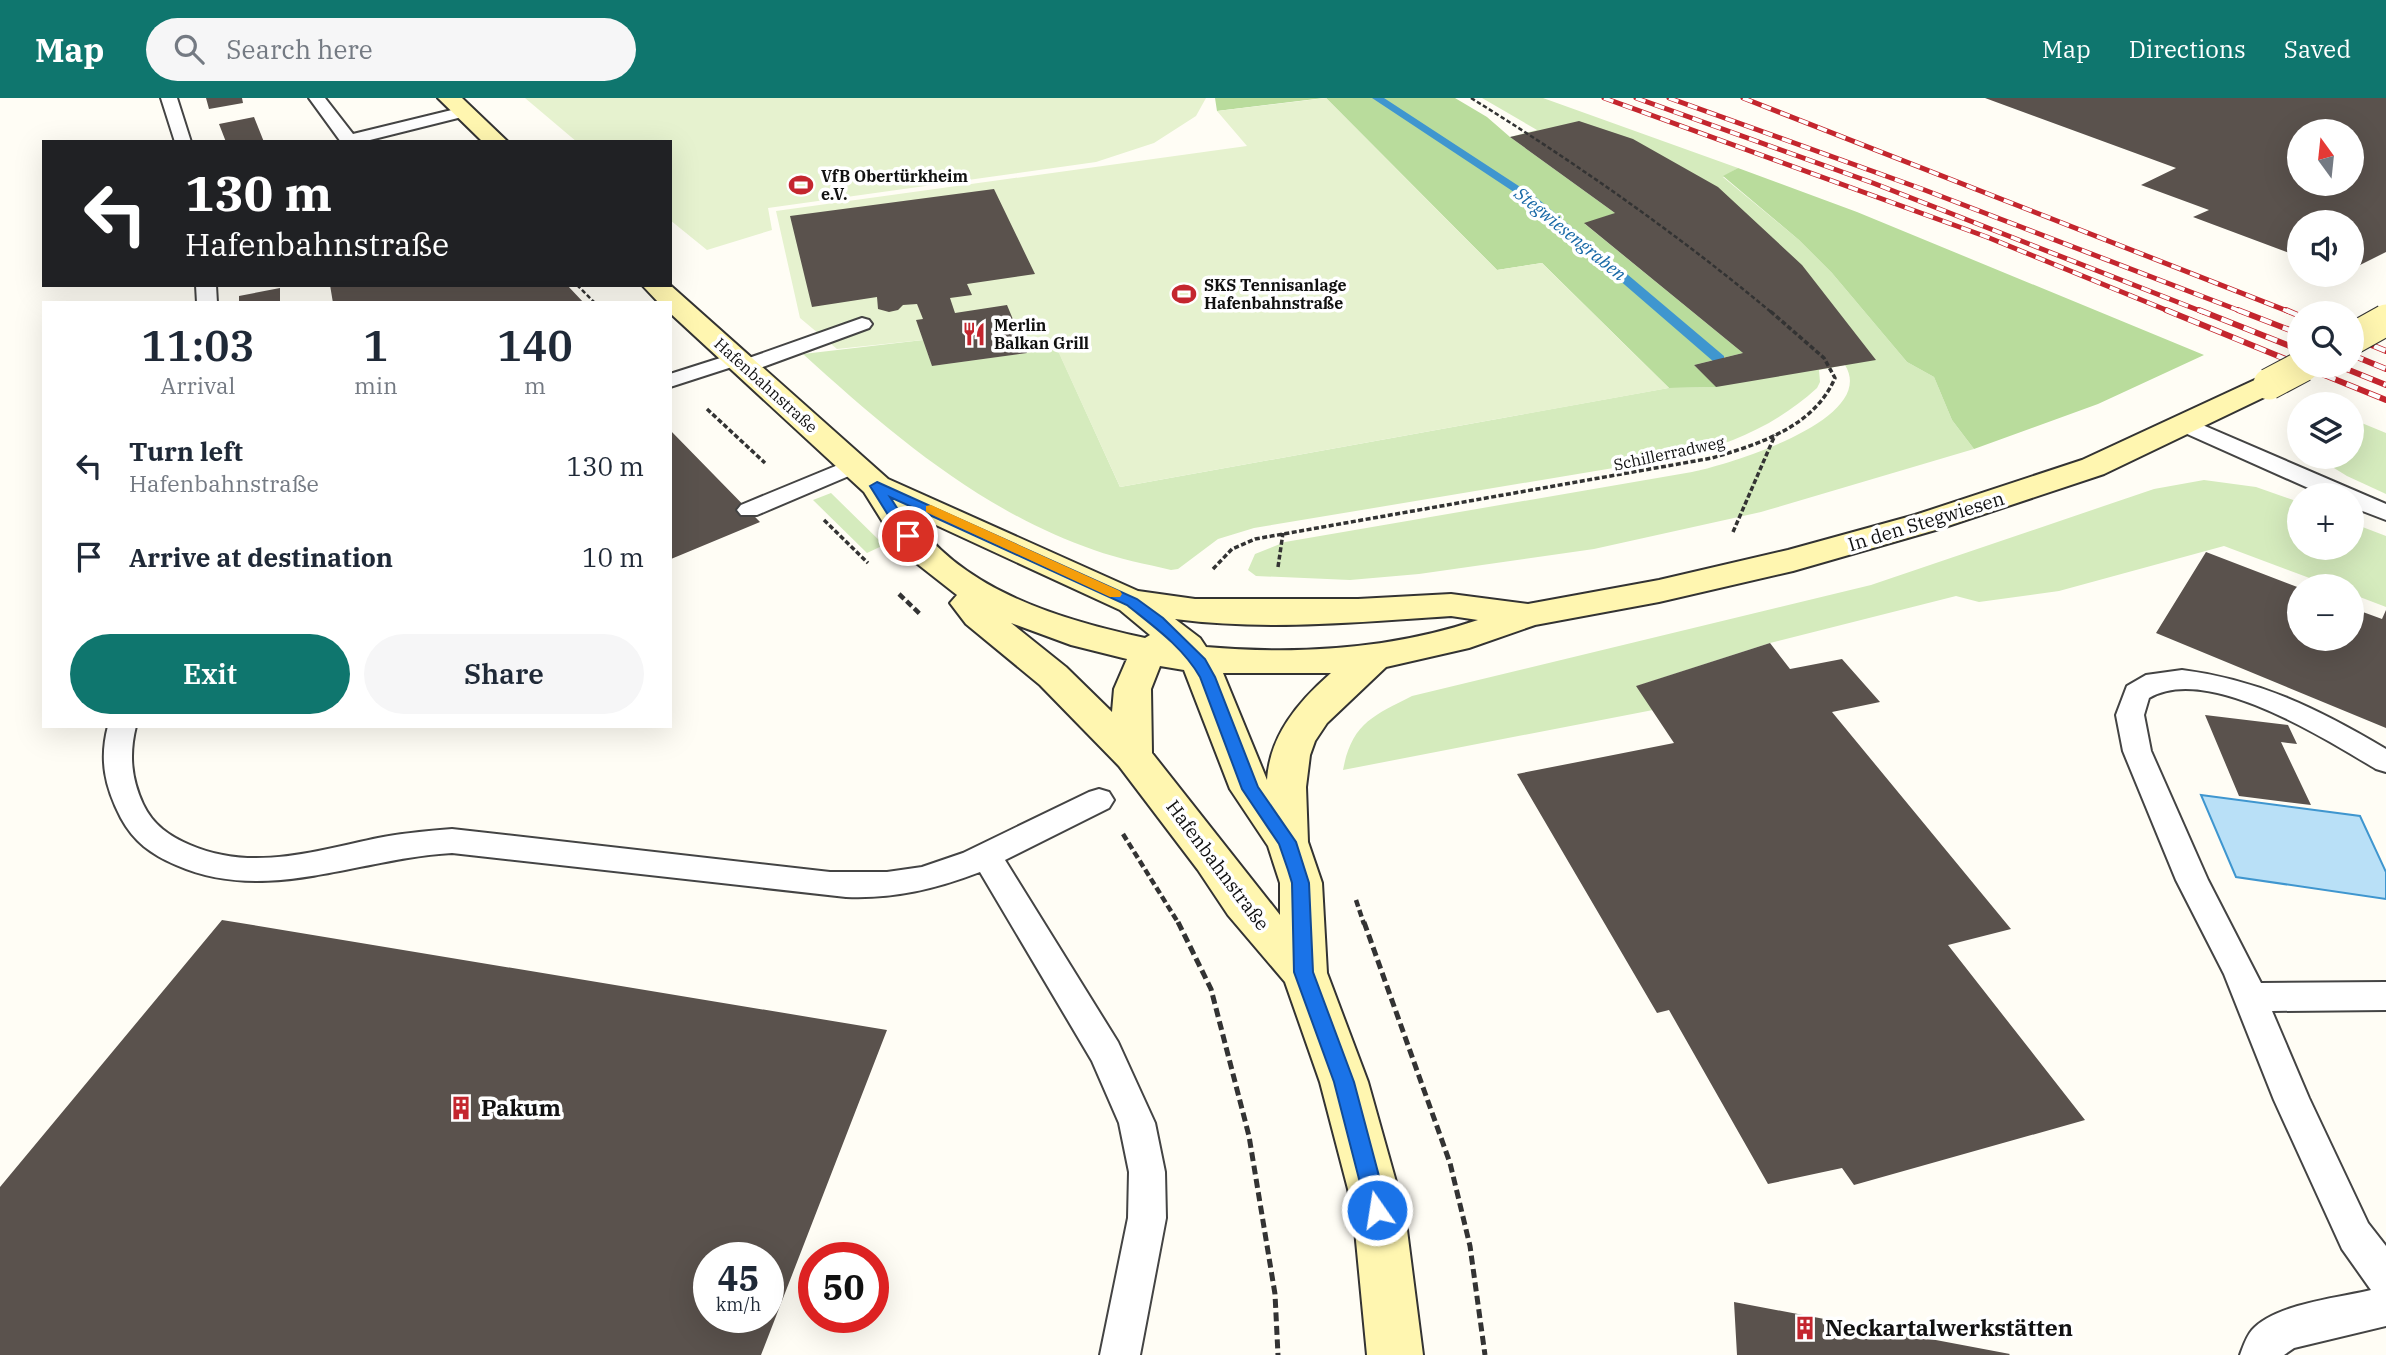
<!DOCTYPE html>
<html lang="en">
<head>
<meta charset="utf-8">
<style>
	:root { --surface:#fff; --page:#f6f6f7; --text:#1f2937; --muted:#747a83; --accent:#0f766e }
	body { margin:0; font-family:"IBM Plex Serif",serif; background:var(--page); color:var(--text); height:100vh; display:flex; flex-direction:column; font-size:26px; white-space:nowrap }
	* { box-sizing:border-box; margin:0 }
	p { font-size:23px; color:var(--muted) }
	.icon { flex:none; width:38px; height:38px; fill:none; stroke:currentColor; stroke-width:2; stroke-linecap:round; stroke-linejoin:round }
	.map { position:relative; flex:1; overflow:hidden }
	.sheet { position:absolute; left:42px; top:203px; width:630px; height:427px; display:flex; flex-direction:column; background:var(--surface); border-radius:0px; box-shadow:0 7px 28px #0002 }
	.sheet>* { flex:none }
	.hud { position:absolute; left:42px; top:42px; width:630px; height:147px; border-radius:0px; box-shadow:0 7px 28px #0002; background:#202124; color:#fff; overflow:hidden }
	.needle { width:46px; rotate:345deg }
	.tools { position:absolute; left:2287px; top:21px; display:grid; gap:14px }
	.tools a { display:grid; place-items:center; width:77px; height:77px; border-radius:50%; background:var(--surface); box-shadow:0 7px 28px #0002; font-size:35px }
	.speed { position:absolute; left:693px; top:1144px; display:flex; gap:14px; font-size:35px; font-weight:700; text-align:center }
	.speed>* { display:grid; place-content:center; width:91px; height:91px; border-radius:50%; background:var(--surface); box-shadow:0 7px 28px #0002; line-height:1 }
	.speed small { font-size:18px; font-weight:400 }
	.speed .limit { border:10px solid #d22; background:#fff; color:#111 }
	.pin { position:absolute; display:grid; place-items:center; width:60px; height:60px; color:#fff; margin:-30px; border:4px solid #fff; border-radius:50%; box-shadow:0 2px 7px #0007 }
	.me { position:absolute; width:77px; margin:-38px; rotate:347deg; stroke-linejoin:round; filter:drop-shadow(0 0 5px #0008) }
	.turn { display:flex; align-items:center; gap:24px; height:147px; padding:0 28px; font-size:32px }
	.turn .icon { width:91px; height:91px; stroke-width:2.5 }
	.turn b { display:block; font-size:49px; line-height:60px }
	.eta { display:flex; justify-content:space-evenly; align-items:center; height:119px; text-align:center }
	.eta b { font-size:42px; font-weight:600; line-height:49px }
	.primary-button { display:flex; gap:14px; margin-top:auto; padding:14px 28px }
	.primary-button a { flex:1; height:80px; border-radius:42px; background:var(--accent); color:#fff; font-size:28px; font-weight:600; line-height:80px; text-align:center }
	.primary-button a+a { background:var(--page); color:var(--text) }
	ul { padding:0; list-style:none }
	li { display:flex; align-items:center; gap:21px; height:91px; padding:0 28px }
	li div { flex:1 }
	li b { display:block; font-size:26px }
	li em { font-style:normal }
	header { display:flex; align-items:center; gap:42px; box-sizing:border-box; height:98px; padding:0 35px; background:var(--accent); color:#fff }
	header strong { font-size:33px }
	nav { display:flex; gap:38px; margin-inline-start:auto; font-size:24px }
	.search { width:490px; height:63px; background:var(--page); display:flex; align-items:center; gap:18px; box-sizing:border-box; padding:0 24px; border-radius:38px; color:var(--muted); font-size:26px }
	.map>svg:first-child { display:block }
	.green { fill:#d5ebbd }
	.forest { fill:#b9dc9c }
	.pitch { fill:#e6f2cf }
	.water { fill:#b9e0f7; stroke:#3f96cf; stroke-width:2 }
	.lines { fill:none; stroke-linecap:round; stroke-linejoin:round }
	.stream { fill:#3f96cf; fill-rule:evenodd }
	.building { fill:#5a524d; fill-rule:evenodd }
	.service-casing { stroke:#444; stroke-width:4 }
	.secondary-casing { stroke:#333; stroke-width:4 }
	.path-far3 { stroke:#333; stroke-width:2.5; stroke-dasharray:4.5 2.5; stroke-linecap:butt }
	.path-far2 { stroke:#333; stroke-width:3.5; stroke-dasharray:5 2.5; stroke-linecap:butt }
	.path-far1 { stroke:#333; stroke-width:4.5; stroke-dasharray:7 3.5; stroke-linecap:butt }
	.path { stroke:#333; stroke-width:5; stroke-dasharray:9 4.5; stroke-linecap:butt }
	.service { fill:#fff; fill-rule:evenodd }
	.secondary { fill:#fff6b0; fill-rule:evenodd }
	.rail-far1-casing { stroke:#c4262e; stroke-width:5 }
	.rail-casing { stroke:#c4262e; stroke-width:6 }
	.rail-far1 { stroke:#fff; stroke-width:3.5; stroke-dasharray:10; stroke-linecap:butt }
	.rail { stroke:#fff; stroke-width:4.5; stroke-dasharray:12; stroke-linecap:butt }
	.secondary-bridge-casing { stroke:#333; stroke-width:33; stroke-linecap:butt }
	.secondary-bridge { stroke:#fff6b0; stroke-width:31 }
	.route { fill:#1a73e8; stroke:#114b97; stroke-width:2 }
	.slow { fill:#f59e0b }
	.labels { text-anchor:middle; stroke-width:7; stroke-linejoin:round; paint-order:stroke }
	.far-poi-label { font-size:16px; font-weight:bold; fill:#111; stroke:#fff; text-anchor:start }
	.far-street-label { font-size:16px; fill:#111; stroke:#fff }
	.far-water-label { font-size:18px; font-style:italic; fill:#1768a6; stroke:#fff }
	.street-label { font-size:19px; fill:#111; stroke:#fff }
	.near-poi-label { font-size:23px; font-weight:bold; fill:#111; stroke:#fff; text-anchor:start }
</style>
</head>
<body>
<header>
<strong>Map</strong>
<div class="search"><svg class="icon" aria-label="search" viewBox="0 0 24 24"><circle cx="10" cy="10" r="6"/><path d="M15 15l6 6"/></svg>Search here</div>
<nav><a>Map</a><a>Directions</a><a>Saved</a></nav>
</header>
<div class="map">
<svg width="2386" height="1257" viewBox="0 0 2386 1257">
	<rect width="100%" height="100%" fill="#fffdf5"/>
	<!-- green -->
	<path class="green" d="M1482,0H1543L1738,70L1723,79L1799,142L1832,175L1907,264L1934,279L1952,322L1974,351L1761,414L1594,451L1419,476L1350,482L1256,478L1248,472L1255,456L1285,444L1692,374C1727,367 1879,322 1845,267L1819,272L1820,284L1817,290C1775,328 1733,345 1679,359L1254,430L1218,441L1178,471L1171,472C1146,466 1119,461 1094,452C981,413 890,335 803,256L923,242L1057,250L1120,389L1668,290L1715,289L1694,267L1743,255L1584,125L1614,114L1510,39L1537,32Z
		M2352,321L2386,335V396L2347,378L2316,359H2352Z
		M2204,382L2256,389L2299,404L2300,450H2352V425L2386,438V509L2352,496V488H2331L2224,448L2059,493L1979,504L1956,498L1770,545L1637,588L1653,612L1343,672C1352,625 1373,618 1412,598L1871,487L2154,391Z
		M831,395L884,447L867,455L813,402Z"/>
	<!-- forest -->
	<path class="forest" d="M1215,0H1324L1217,13Z
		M1326,0H1455L1487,19L1510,39L1615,115L1585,126L1743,255L1694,267L1716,289L1669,290L1542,165L1497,172Z
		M1738,70L1857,114L2204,257L2098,306L1974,351L1952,322L1934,279L1907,264L1832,175L1799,142L1723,78Z"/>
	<!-- pitch -->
	<path class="pitch" d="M525,0H1206L1196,18L1154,45L1096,64L768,110L772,132L707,152L670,122V44H577Z
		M1326,0L1497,172L1542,165L1669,290L1120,389L1057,251L932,268L923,242L837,251L800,220L776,113L1247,48L1217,13Z"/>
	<!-- water -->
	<path class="water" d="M2201,697L2360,718L2386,774V801L2236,779Z"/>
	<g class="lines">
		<!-- stream -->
		<path class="stream" d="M1372,0H1384L1537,100L1724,258V264H1714L1529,104Z"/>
	</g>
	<!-- building -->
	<path class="building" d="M206,0H242L243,5L209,11Z
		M1985,0H2386V154L2352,171V124H2300V159L2193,119L2209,112L2141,87L2176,70ZM2300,33H2352V86H2300Z
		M254,19L264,44H226L219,26Z
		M1579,23L1633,41L1718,89L1802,167L1876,262L1716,289L1694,267L1743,255L1584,125L1615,115L1510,39Z
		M994,91L1035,176L967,186L972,197L950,200L955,215L1007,207L1027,255L932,268L916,222L923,221L917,206L903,207L898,212L889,214L878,211L877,199L812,209L790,118Z
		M330,187H567L584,205H333Z
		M280,190V205H239V198Z
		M670,332L760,424L671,461L670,460Z
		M2206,454L2300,490V541H2352V510L2382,521L2386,512V630L2156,535Z
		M1770,545L1790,571L1842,561L1880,604L1832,614L2011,831L1948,847L2085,1022L1854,1087L1842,1070L1768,1086L1669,912L1657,915L1517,676L1674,645L1636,588Z
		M2205,617L2288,627L2297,646L2281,644L2311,707L2239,698Z
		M222,822L887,932L761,1257H0V1089ZM709,1160H768V1220H709Z
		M1734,1204L2010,1256L2009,1257H1737Z"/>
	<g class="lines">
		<!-- service casing -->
		<g class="service-casing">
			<path id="service" d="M161,0H177L191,44H175Z
				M309,0H325L353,36L464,9L472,14L470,17L362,44H341Z
				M196,187H216L217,205H197Z
				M862,220L869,222L872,226L869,230L752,273H738L735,268L670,289V276L736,255L743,257L746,261Z
				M2184,319L2386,406V422L2352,409V397H2324L2176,331L2173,326L2176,321Z
				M855,360L863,362L866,367L863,372L757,417H741L737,412L741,407Z
				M2182,572C2260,582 2319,611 2386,651V674L2376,671C2325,641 2207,565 2149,600L2144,617L2151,653L2208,782L2261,885L2386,884V912L2272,913L2309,1000L2368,1125L2386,1148V1228L2294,1250L2284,1257H2240C2243,1249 2246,1239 2252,1232C2275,1206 2338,1200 2371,1192L2342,1151L2274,1002L2224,876L2176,782L2123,653L2116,617L2127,588L2146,577Z
				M108,628H136C129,656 131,680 143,706C153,727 169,738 190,747C252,774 315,753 378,740C403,735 427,733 452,731L830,774H887L922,769L963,755L1089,694L1099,691L1109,694L1114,702L1109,710L1005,762L1118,944L1155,1025L1165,1074L1166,1120L1140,1257H1100L1128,1120L1129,1074L1119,1025L1092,963L980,774C936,791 894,801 846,799L452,755C359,760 266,807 176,767C151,756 134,744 121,720C105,689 99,662 108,628Z"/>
		</g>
		<!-- secondary casing -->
		<g class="secondary-casing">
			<path id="secondary" d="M438,0H462L508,44H483Z
				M642,187H670L888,381L1138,493L1195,501H1358L1451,496L1528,506L1659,482L1788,452L1915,417L2082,362L2259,280L2269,277L2279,280L2284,286L2279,292L2104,376L1939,431L1793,473L1659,504L1535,527L1469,550L1386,569L1327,625L1315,643L1310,657L1306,689L1308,744L1322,785L1327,875L1368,984L1398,1091L1407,1132L1423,1257H1367L1355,1132L1348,1091L1320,984L1285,884L1228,817L1198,772L1119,668L1040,587L966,526L950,505L957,497L901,453L864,394L670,215V205H659ZM910,415L1120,512L1150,537L1145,540C1061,522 959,492 910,415ZM1451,518L1478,522C1392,551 1297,557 1206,549L1200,540L1175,521C1266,533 1360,524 1451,518ZM1011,525L1071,547L1127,561L1114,591L1112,614L1066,569ZM1160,568L1184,572L1230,691L1268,748L1280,785V817L1152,655L1151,591ZM1223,575H1331C1298,604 1270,637 1267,682Z"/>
		</g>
		<!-- path-far3 -->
		<path class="path-far3" d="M1471,0C1576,65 1676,135 1771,214
			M577,187L595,205"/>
		<!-- path-far2 -->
		<path class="path-far2" d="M707,311L765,365
			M824,422L868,465
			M1733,434L1775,337
			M1278,469L1283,435
			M1213,471L1232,451L1255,441L1712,360C1759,346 1814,329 1835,280L1824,260L1769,212"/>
		<!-- path-far1 -->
		<path class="path-far1" d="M899,496L920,516
			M1123,736L1179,826
			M1356,802L1364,826"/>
		<!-- path -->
		<path class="path" d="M1178,824L1211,891L1249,1038L1275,1196L1278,1257
			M1364,824L1450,1065L1470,1148L1485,1257"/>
		<!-- service -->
		<use href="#service" class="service"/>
		<!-- secondary -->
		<use href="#secondary" class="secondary"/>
		<!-- rail-far1 casing -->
		<g class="rail-far1-casing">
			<path id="rail-far1" d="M1604,0L1987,139L2171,214
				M1636,0L1873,85L2203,214
				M1669,0L1922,91L2243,214
				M1743,0L2290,214"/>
		</g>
		<!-- rail casing -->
		<g class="rail-casing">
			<path id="rail" d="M2166,212L2300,267
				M2199,212L2300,252
				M2238,212L2300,236
				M2286,212L2300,218
				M2352,239L2386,253
				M2352,257L2386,271
				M2302,268L2386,302
				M2339,268L2386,287"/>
		</g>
		<!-- rail-far1 -->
		<use href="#rail-far1" class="rail-far1"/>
		<!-- rail -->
		<use href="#rail" class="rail"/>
		<!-- secondary-bridge casing -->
		<g class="secondary-bridge-casing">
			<path id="secondary-bridge" d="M2352,241L2386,222
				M2269,286L2303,268"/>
		</g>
		<!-- secondary-bridge -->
		<use href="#secondary-bridge" class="secondary-bridge"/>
	</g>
	<!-- route -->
	<path class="route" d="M877,384L1137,501L1163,520L1205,561L1215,579L1258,689L1296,744L1309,785L1313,874L1354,984L1388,1112L1385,1119L1377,1122L1370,1119L1367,1112L1334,984L1294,874L1292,785L1288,772L1279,746L1242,691L1200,579C1183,549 1153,528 1127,507L890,399L915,438L908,443L903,441L870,388Z"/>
	<!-- slow -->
	<path class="slow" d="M931,407L1120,493L1122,496L1120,499H1110L926,414V408Z"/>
	<!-- icons -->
	<defs>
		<g id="stadium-bare" transform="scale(1.89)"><path d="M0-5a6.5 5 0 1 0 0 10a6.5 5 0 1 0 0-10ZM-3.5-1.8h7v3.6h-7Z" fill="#c4262e" stroke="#fff" stroke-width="2.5" paint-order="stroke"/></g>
		<g id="restaurant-bare" transform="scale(1.89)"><path d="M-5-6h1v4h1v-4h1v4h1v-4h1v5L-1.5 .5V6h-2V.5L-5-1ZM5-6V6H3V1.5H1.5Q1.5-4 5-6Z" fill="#c4262e" stroke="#fff" stroke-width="2.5" paint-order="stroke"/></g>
		<g id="building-bare" transform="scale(1.89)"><path d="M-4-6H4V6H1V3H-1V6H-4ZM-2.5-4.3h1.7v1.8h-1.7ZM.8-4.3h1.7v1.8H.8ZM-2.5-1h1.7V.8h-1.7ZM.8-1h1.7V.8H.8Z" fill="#c4262e" stroke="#fff" stroke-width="2.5" paint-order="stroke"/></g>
	</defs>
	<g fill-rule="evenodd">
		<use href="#stadium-bare" x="801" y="87"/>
		<use href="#stadium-bare" x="1184" y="196"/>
		<use href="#restaurant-bare" x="974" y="236"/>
		<use href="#building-bare" x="461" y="1010"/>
		<use href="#building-bare" x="1805" y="1230"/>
	</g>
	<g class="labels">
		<!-- far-poi labels -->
		<g class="far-poi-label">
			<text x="821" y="84">VfB Obertürkheim<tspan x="821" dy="18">e.V.</tspan></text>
			<text x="1204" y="193">SKS Tennisanlage<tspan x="1204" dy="18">Hafenbahnstraße</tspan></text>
			<text x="994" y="233">Merlin<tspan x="994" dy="18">Balkan Grill</tspan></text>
		</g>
		<!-- far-street labels -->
		<g class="far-street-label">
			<text transform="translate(766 287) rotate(42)" y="6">Hafenbahnstraße</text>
			<text transform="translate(1669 355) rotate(-12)" y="6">Schillerradweg</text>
		</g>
		<!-- far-water labels -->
		<g class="far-water-label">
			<text transform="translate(1570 136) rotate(39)" y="6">Stegwiesengraben</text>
		</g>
		<!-- street labels -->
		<g class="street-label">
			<text transform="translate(1926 423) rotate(-17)" y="7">In den Stegwiesen</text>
			<text transform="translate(1218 767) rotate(53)" y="7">Hafenbahnstraße</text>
		</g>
		<!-- near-poi labels -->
		<g class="near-poi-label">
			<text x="481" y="1018">Pakum</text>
			<text x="1825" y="1238">Neckartalwerkstätten</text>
		</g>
	</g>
</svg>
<div class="tools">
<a><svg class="needle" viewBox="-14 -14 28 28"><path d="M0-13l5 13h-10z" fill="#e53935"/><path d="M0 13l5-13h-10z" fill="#747a83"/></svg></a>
<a><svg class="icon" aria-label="sound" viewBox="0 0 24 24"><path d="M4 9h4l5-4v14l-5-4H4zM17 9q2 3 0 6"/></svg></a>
<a><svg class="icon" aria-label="search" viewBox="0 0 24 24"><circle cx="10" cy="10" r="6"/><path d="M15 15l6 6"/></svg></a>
<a><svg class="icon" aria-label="layers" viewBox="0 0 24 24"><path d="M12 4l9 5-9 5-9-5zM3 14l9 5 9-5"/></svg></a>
<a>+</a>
<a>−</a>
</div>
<div class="speed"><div>45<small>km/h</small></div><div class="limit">50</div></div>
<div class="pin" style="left:908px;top:438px;background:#d93025"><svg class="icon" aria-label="arrive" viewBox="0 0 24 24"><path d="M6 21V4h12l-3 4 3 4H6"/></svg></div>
<svg class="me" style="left:1377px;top:1112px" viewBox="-20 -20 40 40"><circle r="17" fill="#1a73e8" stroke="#fff" stroke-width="3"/><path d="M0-11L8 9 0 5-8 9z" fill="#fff"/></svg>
<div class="hud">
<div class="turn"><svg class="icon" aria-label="left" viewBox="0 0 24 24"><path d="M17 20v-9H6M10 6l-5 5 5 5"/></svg><div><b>130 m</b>Hafenbahnstraße</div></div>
</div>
<section class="sheet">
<div class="eta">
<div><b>11:03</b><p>Arrival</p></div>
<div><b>1</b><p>min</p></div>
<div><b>140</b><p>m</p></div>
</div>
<ul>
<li><svg class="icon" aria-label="left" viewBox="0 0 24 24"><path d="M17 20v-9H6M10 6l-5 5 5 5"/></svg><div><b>Turn left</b><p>Hafenbahnstraße</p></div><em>130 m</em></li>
<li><svg class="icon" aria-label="arrive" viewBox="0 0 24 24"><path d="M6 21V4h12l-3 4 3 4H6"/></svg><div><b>Arrive at destination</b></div><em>10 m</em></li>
</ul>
<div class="primary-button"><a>Exit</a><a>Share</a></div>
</section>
</div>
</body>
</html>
